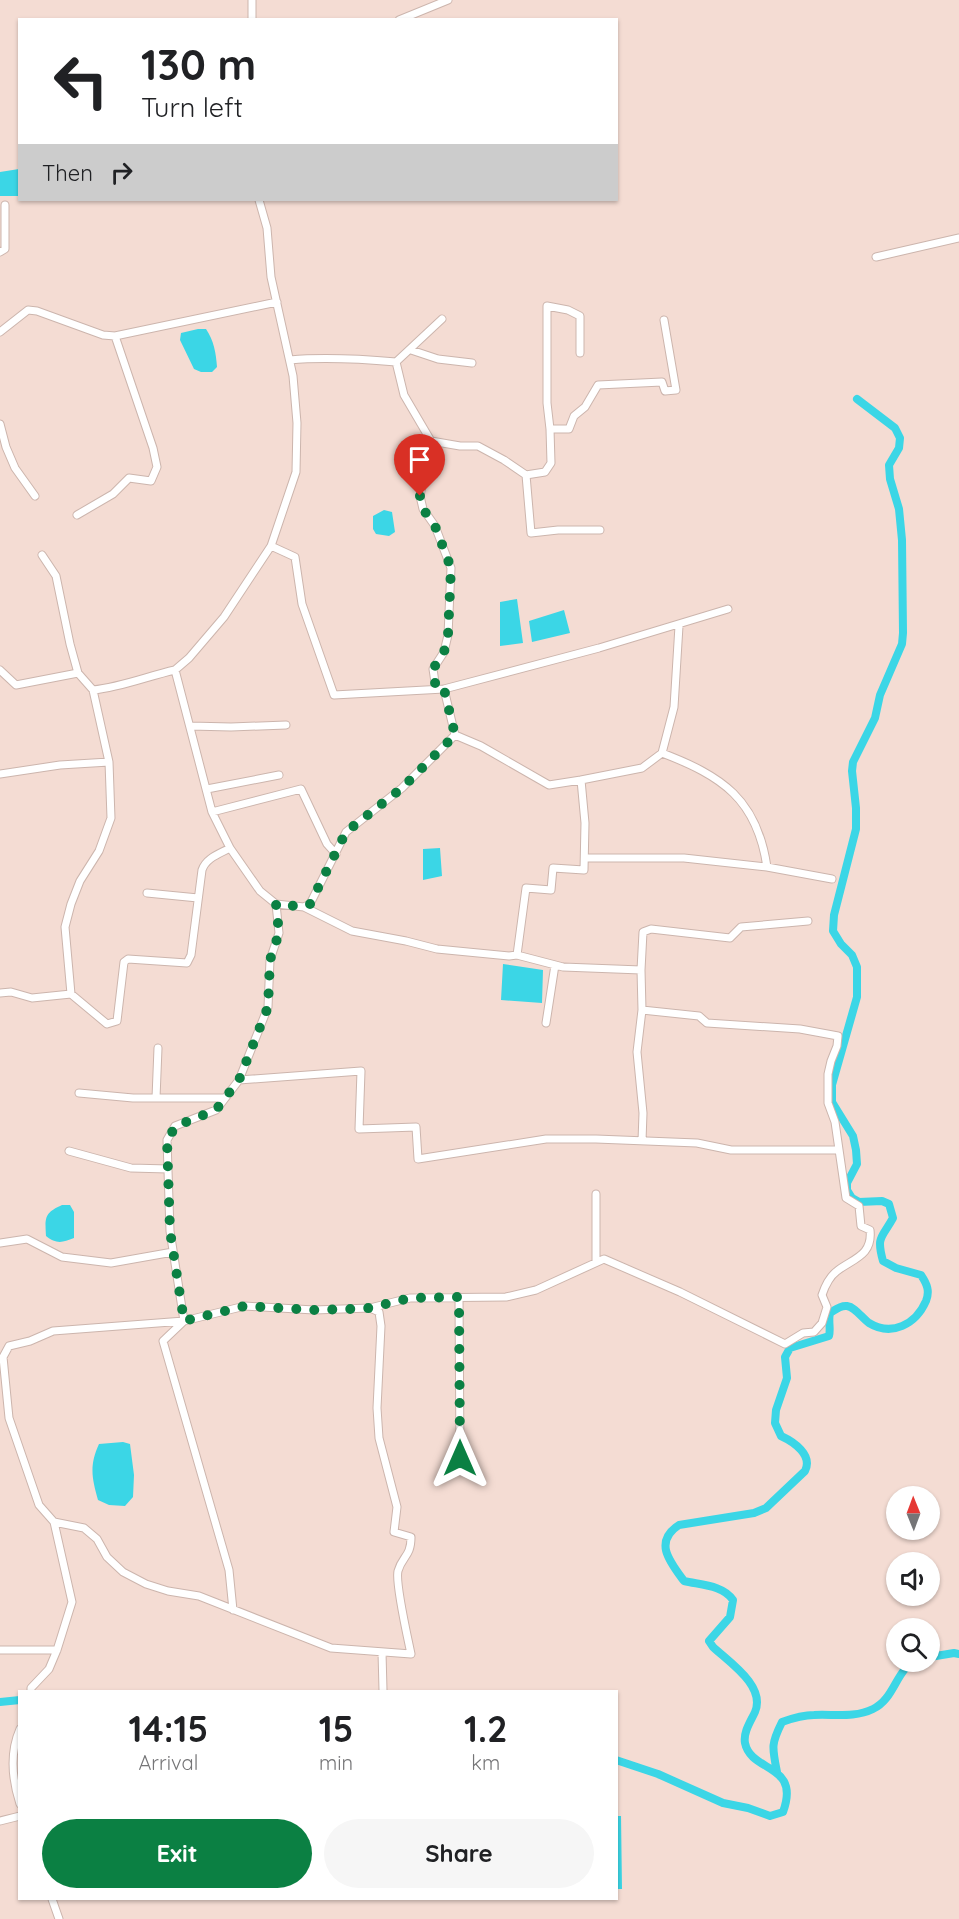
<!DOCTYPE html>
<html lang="en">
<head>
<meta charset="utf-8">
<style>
	:root { --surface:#fff; --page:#f6f6f6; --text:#202124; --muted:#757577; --accent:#0b8043 }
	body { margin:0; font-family:Quicksand,sans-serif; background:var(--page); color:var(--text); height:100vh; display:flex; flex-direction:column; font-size:22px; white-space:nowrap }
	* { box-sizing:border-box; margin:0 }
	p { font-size:20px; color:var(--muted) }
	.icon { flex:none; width:33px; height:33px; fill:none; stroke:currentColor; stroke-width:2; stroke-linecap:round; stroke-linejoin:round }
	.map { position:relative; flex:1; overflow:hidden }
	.side { position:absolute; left:18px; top:1690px; width:600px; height:210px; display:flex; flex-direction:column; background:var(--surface); border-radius:0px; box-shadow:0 2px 4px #0004 }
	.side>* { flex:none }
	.hud { position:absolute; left:18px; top:18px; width:600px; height:183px; border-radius:0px; box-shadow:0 2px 4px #0004; background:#fff; color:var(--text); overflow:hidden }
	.needle { width:39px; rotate:359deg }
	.controls { position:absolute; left:886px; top:1486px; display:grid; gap:12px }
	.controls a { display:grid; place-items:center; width:54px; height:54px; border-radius:50%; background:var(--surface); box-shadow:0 2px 4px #0004; font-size:30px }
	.pin { position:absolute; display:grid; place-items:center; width:51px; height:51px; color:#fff; margin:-62px -26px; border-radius:50% 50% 50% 0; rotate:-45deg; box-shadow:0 0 6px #0007 }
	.pin .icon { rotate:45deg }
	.me { position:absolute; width:66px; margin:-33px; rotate:0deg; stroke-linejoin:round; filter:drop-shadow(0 0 4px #0008) }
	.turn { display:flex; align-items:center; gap:21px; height:126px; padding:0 24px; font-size:27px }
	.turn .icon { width:78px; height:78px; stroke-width:2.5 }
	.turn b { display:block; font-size:42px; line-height:51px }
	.then { display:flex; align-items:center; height:57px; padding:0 24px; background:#0003; gap:12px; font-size:22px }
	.eta { display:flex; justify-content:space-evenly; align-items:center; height:102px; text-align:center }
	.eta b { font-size:36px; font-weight:700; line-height:42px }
	.primary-button { display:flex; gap:12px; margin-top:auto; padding:12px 24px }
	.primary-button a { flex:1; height:69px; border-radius:36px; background:var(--accent); color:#fff; font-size:24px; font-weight:700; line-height:69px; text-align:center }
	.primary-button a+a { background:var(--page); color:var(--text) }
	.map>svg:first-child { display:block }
	.water { fill:#3bd6e6 }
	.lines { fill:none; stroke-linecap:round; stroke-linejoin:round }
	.canal { stroke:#3bd6e6; stroke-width:8 }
	.street-casing { stroke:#ccb5ad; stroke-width:9 }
	.street { stroke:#fff; stroke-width:7 }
	.route { stroke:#0b8043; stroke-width:10; stroke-dasharray:0 18 }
</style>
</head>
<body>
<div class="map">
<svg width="959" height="1919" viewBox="0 0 959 1919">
	<rect width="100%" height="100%" fill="#f4dcd3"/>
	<!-- water -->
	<path class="water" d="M19,169V196H0V172Z
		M198,329H206C214,341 216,353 217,367L212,372H201L194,369L180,340L181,333Z
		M384,510L392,512L395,532L389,536L376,534L373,529V516Z
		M517,599L523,643L500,646V602Z
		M564,610L570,633L532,642L529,621Z
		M440,848L442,876L423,880V849Z
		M503,964L543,970L542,1003L501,1000Z
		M62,1205H70L74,1212V1238C62,1243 56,1244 46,1236C45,1218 44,1213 62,1205Z
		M123,1442L130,1444L134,1475L133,1497L125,1506L109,1505L98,1500C92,1478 89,1466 99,1444Z
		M617,1816H621L622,1889H617Z"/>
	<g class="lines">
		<!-- canal -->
		<path class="canal" d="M930,1657L954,1653L959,1654
			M0,1702L20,1700
			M616,1760L658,1774L723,1803L748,1808L770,1816L783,1812C801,1763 751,1773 745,1743C743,1732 751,1721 755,1712C766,1686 729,1662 713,1647L709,1641L730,1617L733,1600C723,1585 701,1585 684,1581C670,1562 653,1542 679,1525L754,1513L766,1508L805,1471C813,1455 794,1442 781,1436L775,1423L776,1410L787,1378L785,1357L790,1348L829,1336C831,1329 828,1321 830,1313C835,1310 840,1305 847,1306C855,1307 862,1318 869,1323C892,1337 916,1324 926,1301C930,1291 927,1284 921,1275L896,1268L883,1261C876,1236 882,1238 893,1218L889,1204L882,1201L859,1202L852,1198L847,1190V1183L857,1164L856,1150L853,1136L832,1102V1085L857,997V967L852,955L841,944L833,931L834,915L856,829V808L852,771L853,762L875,718L880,695L902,644L903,633L902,540L899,509L890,479L889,465L899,448L900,438L895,428L857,399
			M777,1772C772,1747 771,1744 782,1722C793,1718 803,1715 814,1715C834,1714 855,1718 873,1709C890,1701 894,1682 905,1669C908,1666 913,1664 917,1662"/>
		<!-- street casing -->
		<g class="street-casing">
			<path id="street" d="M252,20V0
				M399,20L448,0
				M0,252L5,249V205
				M876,257L959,238
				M0,332L28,310L37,311L103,335L115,336L277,302
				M411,350L438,359L472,363
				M290,360C325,357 361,359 396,362L442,319
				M396,362L404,395L431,441L420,496L423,509L435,526L451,568L448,635L444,652L433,669L436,689
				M0,424L6,447L15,468L35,496
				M550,429L547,403V306L568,310L580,316V353
				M431,441L460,446H478L504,460L526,475L531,533L558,530H600
				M526,475L545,472L551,463L550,429H569L574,416L585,407L598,385L662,382L665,391L676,390L664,320
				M77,515L113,494L129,478L151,481L157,467L153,448L115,336
				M271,546L295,557L302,604L334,695L444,689L599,648L728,609
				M42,555L56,576L70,644L78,673
				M0,670L16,685L78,673L93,690C122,687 148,676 175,670
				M190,726L231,727L286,725
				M455,735L481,746L549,785L581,780
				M662,753C722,776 757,799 767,867
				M0,774L60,765L109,762
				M207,789L279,775
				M212,812L301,789L327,844L336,854
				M585,858H684L767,867L832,879
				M147,893L198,898
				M276,904L304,907L310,904L346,832L402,788L455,735L444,689
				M517,955L526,888L551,890L553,868L584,870L585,823L581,780L642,768L662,753L674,707L679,626
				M641,970L643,932L651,929L730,938L741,927L808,921
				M0,993L11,992L32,998L71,994L107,1024L117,1021L124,962L128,959L187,963L191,955L202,870C206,858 219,854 230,848
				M71,994L65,927L71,904L80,881L99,851L111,818L109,762L93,690
				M642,1010L637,1052L643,1113L642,1141
				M546,1023L555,965
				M239,1080L361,1071L359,1129L416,1127L418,1159L546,1139H596L697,1143L731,1150H838
				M79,1093L133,1098H225
				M156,1098L158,1048
				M69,1151L131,1168L168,1169
				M596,1194V1262
				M0,1243L27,1239L62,1257L111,1263L173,1252
				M459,1297L460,1458
				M54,1522L84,1528L97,1539L107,1557L123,1572L146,1584L168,1591L199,1596L331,1648L411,1654C408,1639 395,1583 398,1571C402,1556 411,1557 411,1537L394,1532L397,1507L379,1438L377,1408L381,1326L379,1312L370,1308
				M233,1610L229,1570L163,1341L184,1321L245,1306L314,1310L370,1308L410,1298L506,1297L536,1290L604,1259L680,1292L785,1344L803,1333L814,1332L822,1323L827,1307L822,1295C825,1286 829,1277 837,1271C852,1259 873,1256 870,1230L861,1226L859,1206L846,1198L835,1122L828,1103V1074L831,1061L837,1046L838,1036L800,1029L707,1023L699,1016L642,1010L641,970L563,967L517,955L509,956L437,949L406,941L352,931L304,907
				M0,1650H57
				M382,1652L383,1690
				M31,1692V1688L49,1669L57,1650L72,1602L54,1522L39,1505L9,1418L3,1357L9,1346L30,1341L53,1331L184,1321L170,1231L167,1140L175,1126L216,1110L239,1080L268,1007L270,960L279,933L276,904L260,891L230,848L212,812L175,670L189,658L224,617L271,546L296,472L297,423L293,376L271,277L267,228L259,200
				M20,1729C9,1754 12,1779 20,1804
				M0,1821L20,1816
				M52,1899L59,1919"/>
		</g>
		<!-- street -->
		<use href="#street" class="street"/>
	</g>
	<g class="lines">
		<!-- route -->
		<path class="route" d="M420,496L423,509L435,526L451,568L448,635L444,652L433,669L436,689H444L455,735L402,788L346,832L310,904L304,907L276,904L279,933L270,960L268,1007L239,1080L216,1110L176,1126L167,1140L170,1231L184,1321L245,1306L314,1310L351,1309L370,1308L410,1298L459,1297L460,1458"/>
	</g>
</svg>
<div class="controls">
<a><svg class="needle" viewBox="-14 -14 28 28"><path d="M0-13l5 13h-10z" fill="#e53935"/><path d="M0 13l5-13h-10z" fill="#757577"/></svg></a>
<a><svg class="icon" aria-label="sound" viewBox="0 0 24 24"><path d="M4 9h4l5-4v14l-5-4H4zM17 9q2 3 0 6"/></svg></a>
<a><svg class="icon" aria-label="search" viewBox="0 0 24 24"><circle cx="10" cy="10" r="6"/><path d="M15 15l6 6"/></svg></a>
</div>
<div class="pin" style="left:420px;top:496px;background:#d93025"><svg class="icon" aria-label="arrive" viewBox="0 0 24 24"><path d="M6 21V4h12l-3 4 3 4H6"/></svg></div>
<svg class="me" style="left:460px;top:1458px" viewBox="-20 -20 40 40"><path d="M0-17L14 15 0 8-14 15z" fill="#0b8043" stroke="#fff" stroke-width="4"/></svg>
<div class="hud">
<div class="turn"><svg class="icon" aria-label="left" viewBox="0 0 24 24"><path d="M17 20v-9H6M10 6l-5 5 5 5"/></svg><div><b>130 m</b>Turn left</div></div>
<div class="then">Then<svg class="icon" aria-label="right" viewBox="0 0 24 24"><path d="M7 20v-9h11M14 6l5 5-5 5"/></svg></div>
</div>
<section class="side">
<div class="eta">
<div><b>14:15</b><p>Arrival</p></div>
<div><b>15</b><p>min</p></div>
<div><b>1.2</b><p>km</p></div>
</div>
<div class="primary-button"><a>Exit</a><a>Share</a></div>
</section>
</div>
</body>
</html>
